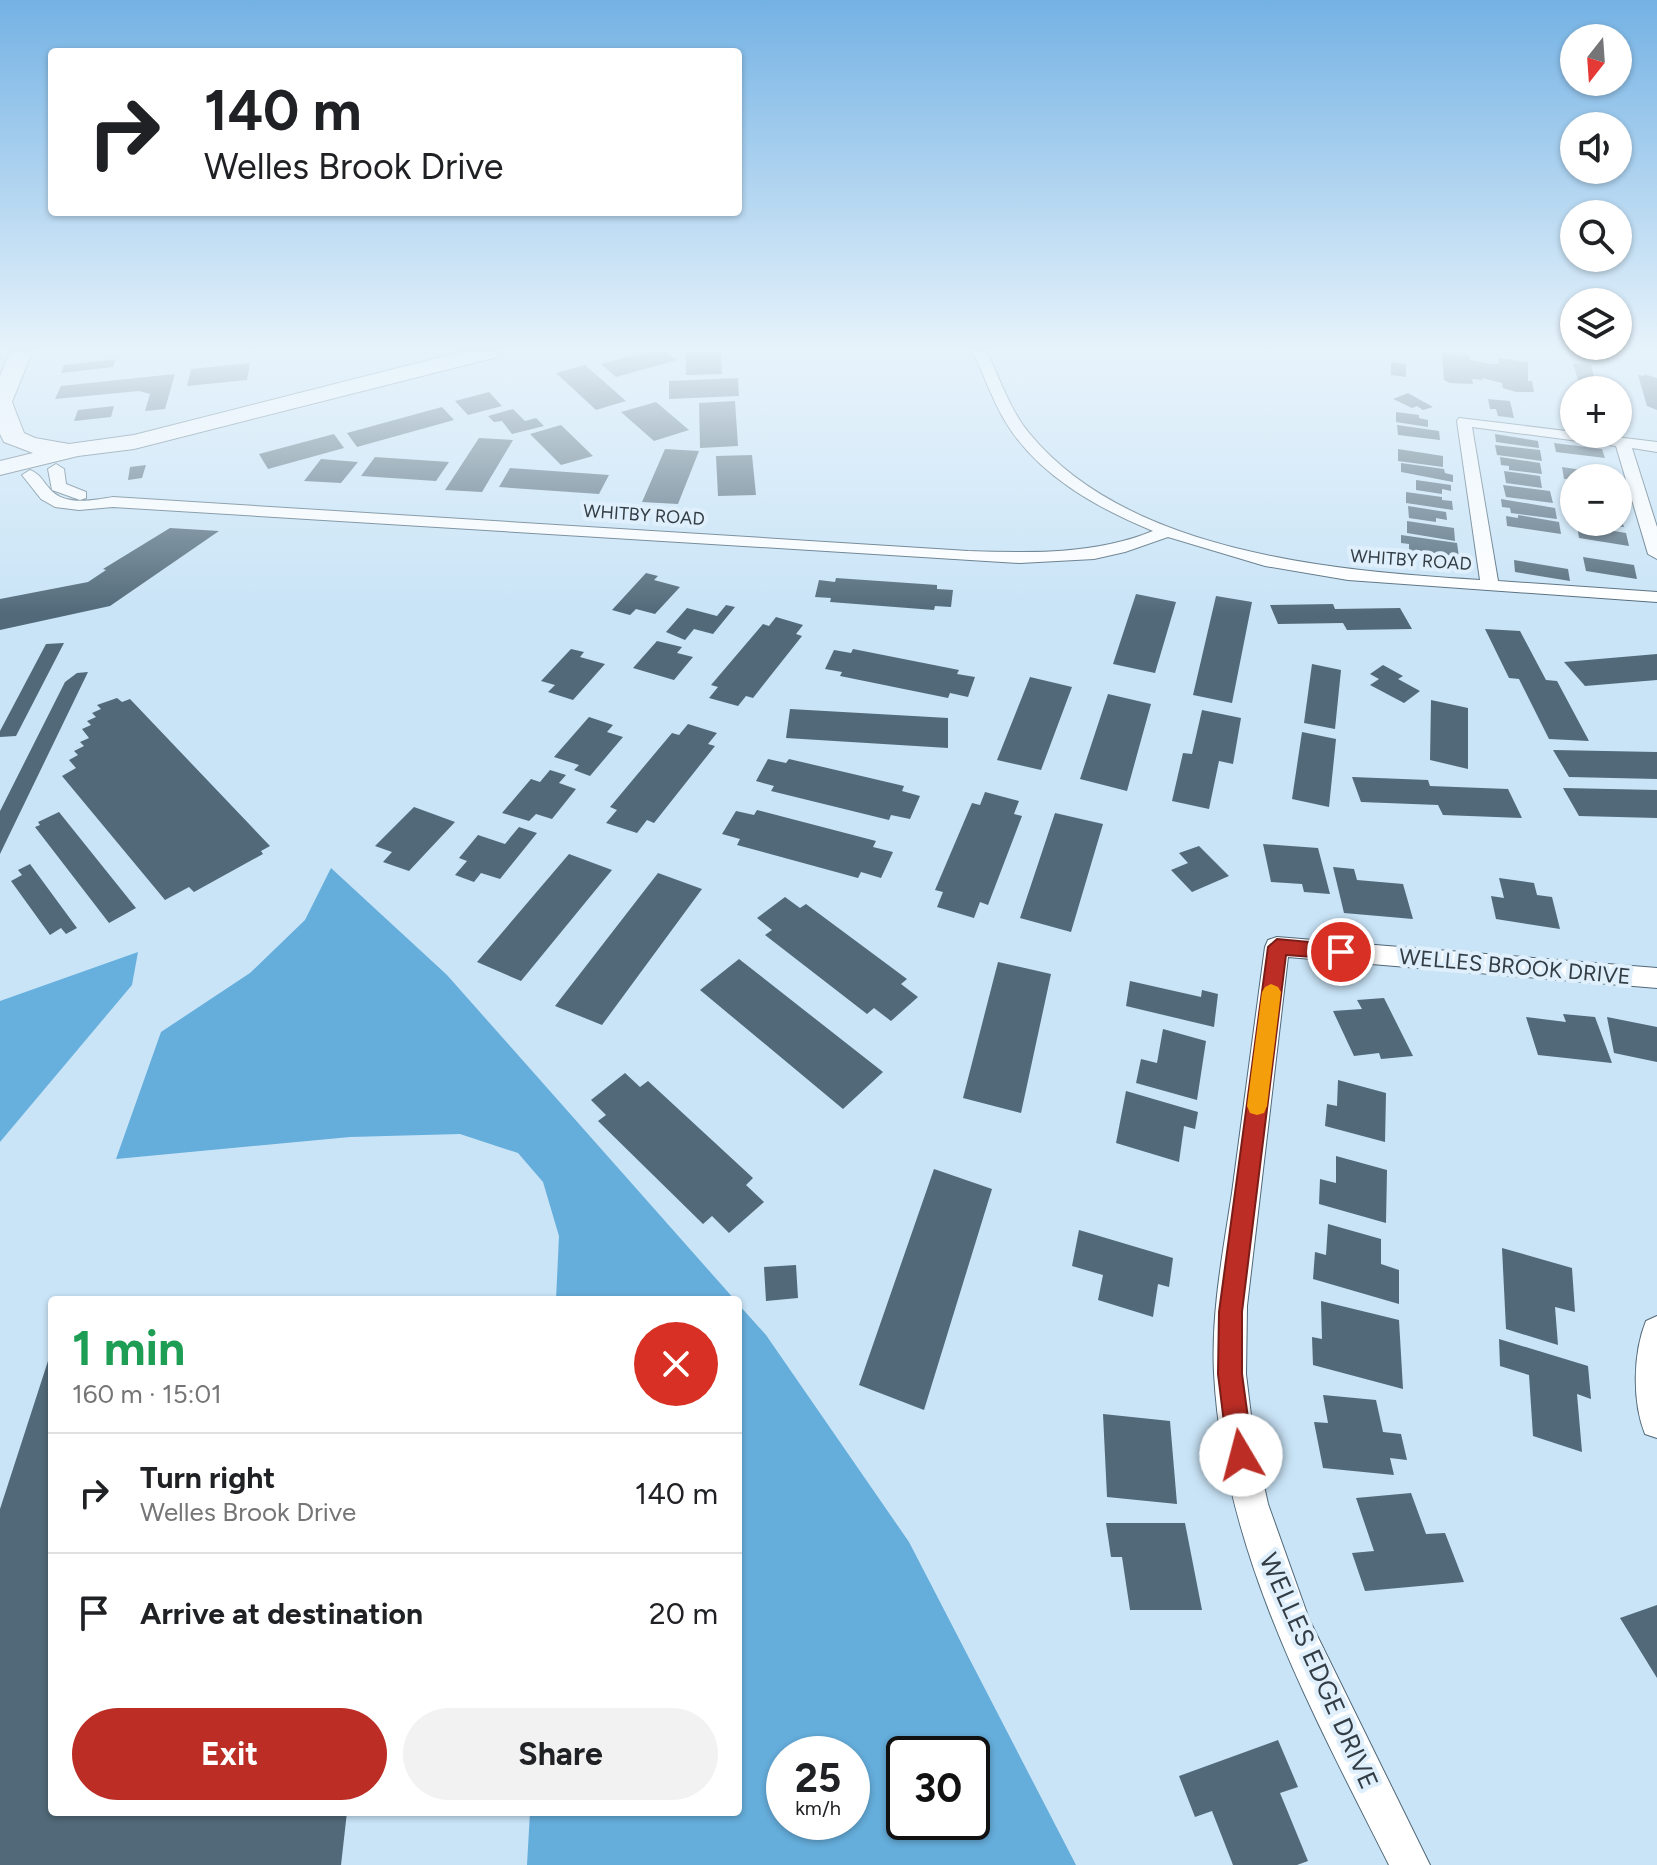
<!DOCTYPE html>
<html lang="en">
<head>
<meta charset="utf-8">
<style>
	:root { --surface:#fff; --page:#f2f2f2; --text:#202124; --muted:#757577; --line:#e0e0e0; --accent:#bb2d25 }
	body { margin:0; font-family:Figtree,sans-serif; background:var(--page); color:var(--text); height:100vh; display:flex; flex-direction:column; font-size:30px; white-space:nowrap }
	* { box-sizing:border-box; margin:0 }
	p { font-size:26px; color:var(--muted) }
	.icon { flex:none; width:44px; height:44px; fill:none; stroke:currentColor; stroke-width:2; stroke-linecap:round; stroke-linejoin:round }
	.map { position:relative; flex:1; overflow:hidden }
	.side { position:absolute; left:48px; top:1296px; width:694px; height:520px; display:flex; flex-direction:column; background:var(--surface); border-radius:8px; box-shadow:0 2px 6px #0004 }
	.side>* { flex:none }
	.hud { position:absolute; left:48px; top:48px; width:694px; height:168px; border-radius:8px; box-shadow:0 2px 6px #0004; background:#fff; color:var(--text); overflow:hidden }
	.needle { width:52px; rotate:197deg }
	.fabs { position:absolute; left:1560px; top:24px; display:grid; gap:16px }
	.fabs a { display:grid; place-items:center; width:72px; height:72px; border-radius:50%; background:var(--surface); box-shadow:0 2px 6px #0004; font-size:40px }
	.speed { position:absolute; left:766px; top:1736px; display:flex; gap:16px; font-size:40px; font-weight:700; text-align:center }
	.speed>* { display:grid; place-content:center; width:104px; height:104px; border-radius:50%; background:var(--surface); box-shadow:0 2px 6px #0004; line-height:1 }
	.speed small { font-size:20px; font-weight:400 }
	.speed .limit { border:4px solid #111; border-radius:12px; background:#fff; color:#111 }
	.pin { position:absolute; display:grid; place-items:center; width:68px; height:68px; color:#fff; margin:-34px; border:4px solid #fff; border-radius:50%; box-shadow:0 2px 8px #0007 }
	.me { position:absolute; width:88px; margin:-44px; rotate:352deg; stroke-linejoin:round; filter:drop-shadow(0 0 6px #0008) }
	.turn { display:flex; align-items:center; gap:28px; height:168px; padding:0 24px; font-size:36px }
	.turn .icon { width:104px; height:104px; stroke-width:2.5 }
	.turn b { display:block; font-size:56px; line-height:68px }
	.round { display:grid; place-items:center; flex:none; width:84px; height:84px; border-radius:42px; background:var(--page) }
	.headline { display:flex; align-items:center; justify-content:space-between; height:136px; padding:0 24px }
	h1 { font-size:48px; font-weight:700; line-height:60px; color:#1e9e55 }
	.action { display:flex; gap:16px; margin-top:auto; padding:16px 24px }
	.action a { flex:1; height:92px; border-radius:48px; background:var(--accent); color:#fff; font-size:32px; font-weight:700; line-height:92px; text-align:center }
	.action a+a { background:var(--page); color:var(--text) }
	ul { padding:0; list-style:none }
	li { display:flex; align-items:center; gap:24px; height:120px; padding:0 24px; border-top:2px solid var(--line) }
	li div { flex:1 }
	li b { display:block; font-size:30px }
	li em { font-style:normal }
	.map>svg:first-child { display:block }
	.forest { fill:#65addb; fill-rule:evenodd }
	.water { fill:#67b0de }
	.building { fill:#516979 }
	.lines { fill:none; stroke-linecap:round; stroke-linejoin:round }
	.street-casing { stroke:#506878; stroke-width:2 }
	.primary-casing { stroke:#506878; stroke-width:2 }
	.street { fill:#fff; fill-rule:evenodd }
	.primary { fill:#fff; fill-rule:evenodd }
	.route { fill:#bb2d25; stroke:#7a1d18; stroke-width:2 }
	.slow { fill:#f59e0b }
	.labels { text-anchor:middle; stroke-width:8; stroke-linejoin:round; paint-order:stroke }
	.far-street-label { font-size:18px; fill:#333d45; stroke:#dfeffb }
	.street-label { font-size:22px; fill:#333d45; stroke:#dfeffb }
	.near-street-label { font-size:26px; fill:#333d45; stroke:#dfeffb }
</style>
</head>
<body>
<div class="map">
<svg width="1657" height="1865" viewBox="0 0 1657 1865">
	<rect width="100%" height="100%" fill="#c9e4f7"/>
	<!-- forest -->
	<path class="forest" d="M331,868L447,975L735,1300H556L559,1236L543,1182L518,1153L460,1134L350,1137L116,1159L161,1032L250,973L305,920Z
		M738,1304L766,1335L909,1542L1076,1865H527L530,1812H738ZM784,1754H852V1822H784ZM904,1754H972V1822H904Z"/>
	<!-- water -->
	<path class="water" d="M138,952L132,985L0,1142V1001Z"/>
	<!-- building -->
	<path class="building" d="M645,352H667L677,360L616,377L601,364Z
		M686,352H721L722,374L686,375Z
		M1442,352L1470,355V360L1491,364H1499L1498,358L1528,362V381H1532L1534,392H1516L1503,388L1502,383L1482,378L1483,380L1472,379L1473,384L1450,383L1444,380Z
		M116,359L113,367L61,373L64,365Z
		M1391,362L1406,364V377L1391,375Z
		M250,363L247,380L187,386L191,369Z
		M1573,363L1591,365L1596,383L1578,380Z
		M585,365L626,401L596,410L556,373Z
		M175,374L165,409L145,411L150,394L139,391L55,399L61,386Z
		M1644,374L1657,378V410L1647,406L1638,375L1645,376Z
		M738,378L739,396L669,399V381Z
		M489,392L502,406L468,415L455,401Z
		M1408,393L1433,407L1423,410L1417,406L1412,408L1393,399Z
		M1488,399L1510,401L1514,418L1498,416L1496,409H1490Z
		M735,401L738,446L700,448L699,403Z
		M656,402L689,430L654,441L621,412Z
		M114,406L111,417L74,421L78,410Z
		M442,407L454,420L357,447L347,433Z
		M513,409L525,421L536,418L544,426L512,434L502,421L494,422L488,416Z
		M1396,412L1419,415V418L1428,420V427L1396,422Z
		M561,425L593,456L561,465L530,434Z
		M1397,425L1439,431L1440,440L1398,435Z
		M334,434L344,448L268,469L259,454Z
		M1495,434L1538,441L1539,448L1496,442Z
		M479,438L513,440L482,492L445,490Z
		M1554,443L1602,449L1605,458L1556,452Z
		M1495,445L1540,450L1542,461L1497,455Z
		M665,449L699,451L678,504L642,502Z
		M1398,449L1443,456V467L1398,461Z
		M752,455L756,495L718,496L716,456Z
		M375,457L449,462L436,481L361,476Z
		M1500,457L1540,463L1542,474L1509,470V466L1501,465Z
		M321,459L358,462L341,483L304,481Z
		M1401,463L1444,469L1445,473L1453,475V482L1401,472Z
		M146,465L142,478L128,480L130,467Z
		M1562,467L1609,474L1610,478L1564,479Z
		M510,468L609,475L599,494L499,487Z
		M1504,471L1540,476L1542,488L1506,483Z
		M1416,480L1451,485V491L1442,489V494L1416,490Z
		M1503,485L1550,491L1553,503L1506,497Z
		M1406,492L1442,497V500L1452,501L1453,510L1406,503Z
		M1501,499L1555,508L1557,519L1511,513L1510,508L1502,507Z
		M1408,506L1446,512L1447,520L1436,518V522L1409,518Z
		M1518,515L1559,522L1561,534L1507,526L1506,516L1518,518Z
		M1618,517L1621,518L1624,527L1581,524L1618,522Z
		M1407,521L1454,528L1455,541L1407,533Z
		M1577,525L1626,533L1629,546L1579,538Z
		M170,528L219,531L110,606L0,630V599L88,582L106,570L103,569Z
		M1401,535L1457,543L1459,557L1409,550V544L1401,543Z
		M1583,557L1634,565L1637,579L1586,571Z
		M1514,560L1568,569L1570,581L1515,572Z
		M646,573L658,576L654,580L680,587L655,614L636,609L630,615L612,610Z
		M836,578L937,585V589L953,590L951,607L935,606L934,610L830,602L831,598L815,597L819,580L835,582Z
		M1136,594L1176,602L1155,673L1113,664Z
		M1216,596L1252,602L1232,703L1193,695Z
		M1333,604L1335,609L1400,608L1412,629L1347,630L1343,623L1278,624L1270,605Z
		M726,605L735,607L713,634L694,629L685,640L666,632L687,608L717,616Z
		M776,617L803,625L796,634L802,636L753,698L746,696L738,706L709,698L718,687L711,685L763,624L769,626Z
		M1485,629L1520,631L1546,680L1557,681L1589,741L1549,739L1519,679L1509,678Z
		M657,641L682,647L677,653L693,657L674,680L633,668Z
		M64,643L16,736L0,737V731L46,644Z
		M571,649L584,652L580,657L605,664L573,700L548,692L555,685L541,681Z
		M853,649L959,670L957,674L975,677L968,697L950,693L948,698L840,676L842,672L825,669L834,650L851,653Z
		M1657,654V680L1585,686L1564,662Z
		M1312,664L1341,670L1335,729L1304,723Z
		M1383,665L1403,676L1398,679L1420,691L1404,703L1370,685L1379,679L1370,674Z
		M88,672L0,854V811L65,682L77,673Z
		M1030,677L1072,687L1041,770L997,760Z
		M1108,694L1151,704L1127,791L1080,779Z
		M117,698L122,702L130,699L270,846L261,851L263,854L194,892L189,887L165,900L62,776L76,768L69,760L78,755L74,751L84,746L80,742L89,738L82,729L91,725L87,721L96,717L92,713L101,709L97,705Z
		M1431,700L1468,708V769L1430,760Z
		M790,709L948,718V748L786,738Z
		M1202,710L1241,718L1233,764L1219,761L1209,809L1172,801L1183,753L1192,754Z
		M589,717L613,725L607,732L623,737L590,776L574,770L579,765L554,757Z
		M688,724L717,733L708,744L715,746L654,823L647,820L637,833L606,823L617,810L610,807L672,733L679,735Z
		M1302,732L1336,739L1329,807L1292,799Z
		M1553,750L1657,752V779L1569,777Z
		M768,759L786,763L789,759L904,786L902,791L920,796L910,819L891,815L889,820L771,791L774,786L756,781Z
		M550,770L566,775L559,783L576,789L552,819L536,814L529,821L502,813L531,779L540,782Z
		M1352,777L1428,780L1430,786L1508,789L1522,818L1443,815L1438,805L1361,802Z
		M1563,788L1657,790V818L1579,816Z
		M985,792L1019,801L1014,814L1022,816L988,905L980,902L974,918L937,907L943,892L935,890L972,803L980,805Z
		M414,807L455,822L409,871L383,862L392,852L375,846Z
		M757,810L876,841L873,847L893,852L881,878L861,872L858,878L737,845L740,839L722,834L736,811L754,815Z
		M59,812L136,908L109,923L35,827L40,825L38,822Z
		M1055,813L1103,824L1071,932L1020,918Z
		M519,827L537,833L500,879L481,873L474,882L455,875L467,861L459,858L478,835L505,844Z
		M1263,844L1318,848L1330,894L1304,892L1302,884L1271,882Z
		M1199,846L1229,876L1192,892L1171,870L1188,863L1179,853Z
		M569,854L612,870L521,981L477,962Z
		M30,864L77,928L66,934L61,928L50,935L11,881L22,875L18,870Z
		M1333,867L1354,869L1357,880L1403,884L1413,919L1344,913Z
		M658,873L702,889L602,1025L555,1006Z
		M1499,878L1534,883L1537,895L1552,897L1560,929L1496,919L1491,896L1504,898Z
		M785,897L800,908L806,904L907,979L901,984L918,997L891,1021L874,1008L867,1014L765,935L772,930L757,918Z
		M739,959L883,1072L843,1109L700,990Z
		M998,962L1051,974L1021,1113L963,1098Z
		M1130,981L1201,997L1202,990L1218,994L1214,1027L1126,1006Z
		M1384,998L1413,1056L1381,1059L1379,1053L1354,1056L1333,1011L1362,1009L1357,1000Z
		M1563,1014L1595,1017L1612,1063L1538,1055L1526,1017L1566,1022Z
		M1607,1017L1657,1027V1062L1614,1053Z
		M1163,1029L1206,1041L1197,1100L1136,1083L1141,1059L1157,1063Z
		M625,1073L640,1087L648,1081L753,1178L746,1185L764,1202L729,1233L712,1216L703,1224L598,1121L606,1115L591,1100Z
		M1338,1080L1386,1093L1385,1142L1325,1126L1327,1104L1337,1106Z
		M1126,1091L1198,1112L1195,1129L1184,1126L1179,1162L1116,1143Z
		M1336,1156L1387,1170L1386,1223L1319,1204L1320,1179L1336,1183Z
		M934,1169L992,1189L924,1410L859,1385Z
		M1328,1224L1381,1239V1264L1399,1270V1304L1313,1279L1315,1252L1326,1255Z
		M1079,1230L1173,1258L1169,1287L1158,1284L1153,1317L1098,1300L1103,1275L1072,1266Z
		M1502,1248L1572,1268L1575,1312L1555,1307L1558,1345L1506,1329Z
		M796,1265L798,1298L766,1301L764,1267Z
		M1321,1301L1399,1320L1403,1389L1313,1365L1312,1337L1322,1339Z
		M1499,1339L1588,1366L1591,1399L1577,1394L1582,1452L1533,1436L1529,1375L1500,1366Z
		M48,1361H52V1812H347L341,1865H0V1509Z
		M1323,1395L1376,1400L1383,1432L1401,1434L1407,1460L1390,1458L1394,1475L1323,1468L1314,1422L1328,1423Z
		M1103,1414L1170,1421L1177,1504L1107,1497Z
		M1411,1493L1426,1534L1445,1533L1464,1582L1365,1591L1352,1553L1374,1551L1356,1498Z
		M1106,1523H1185L1202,1610H1130L1122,1557H1111Z
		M1657,1605V1678L1620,1618Z
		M1278,1740L1298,1787L1280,1793L1308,1861L1297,1865H1233L1212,1811L1195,1817L1179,1776Z"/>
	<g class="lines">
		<!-- street casing -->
		<g class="street-casing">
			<path id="street" d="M973,352H987C1000,379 1010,410 1029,433C1128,554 1336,571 1480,580L1457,421L1459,418L1657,442V452L1632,448L1657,527V559L1648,554L1616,446L1472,427L1498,581L1657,592V602L1348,580L1265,566L1168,537L1125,552L1094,559L1020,563L113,507L79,510L55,507L41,499L22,475L30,470C40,474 42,480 49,488C64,507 93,500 113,497L968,551C1031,553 1094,555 1153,531C1097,508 1037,475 1005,421C992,399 984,375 973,352Z
				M56,464L64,469L66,484L86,492V498L80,500L52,490L48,469Z
				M1277,937L1657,968V988L1288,957L1247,1306L1246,1374L1254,1440L1268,1504L1309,1619L1430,1865H1389C1311,1710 1223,1550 1214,1373C1211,1313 1223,1252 1232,1193C1243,1111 1254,1029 1265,947L1268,940Z
				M1657,1316V1438L1645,1434C1632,1402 1633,1353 1646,1321Z"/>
		</g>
		<!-- primary casing -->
		<g class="primary-casing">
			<path id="primary" d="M10,352H32L12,402L24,433L35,438L69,444L134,435L461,352H500L497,357L134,449L78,456L0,475V461L33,453L4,442L0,434V376Z"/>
		</g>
		<!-- street -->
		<use href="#street" class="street"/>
		<!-- primary -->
		<use href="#primary" class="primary"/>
	</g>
	<!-- sky -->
	<linearGradient id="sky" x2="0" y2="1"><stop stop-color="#74b2e4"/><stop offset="0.57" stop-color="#e7f3fb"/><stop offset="1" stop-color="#e7f3fb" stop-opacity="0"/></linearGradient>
	<rect width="1657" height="614" fill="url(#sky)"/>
	<!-- route -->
	<path class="route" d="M1277,939L1341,945L1350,952L1341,959L1286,955L1242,1312V1374L1253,1455L1250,1464L1241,1468L1232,1464L1228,1455L1218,1374L1219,1312L1268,947Z"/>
	<!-- slow -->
	<path class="slow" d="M1271,984L1278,987L1281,992L1267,1106L1264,1113L1257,1115L1250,1113L1247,1106L1262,992L1265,987Z"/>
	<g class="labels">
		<!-- far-street labels -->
		<g class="far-street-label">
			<text transform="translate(644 515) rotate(4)" y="6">WHITBY ROAD</text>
			<text transform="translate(1411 560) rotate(4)" y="6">WHITBY ROAD</text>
		</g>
		<!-- street labels -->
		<g class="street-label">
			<text transform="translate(1515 966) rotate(5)" y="8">WELLES BROOK DRIVE</text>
		</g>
		<!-- near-street labels -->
		<g class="near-street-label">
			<text transform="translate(1319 1671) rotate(66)" y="9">WELLES EDGE DRIVE</text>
		</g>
	</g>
</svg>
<div class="fabs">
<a><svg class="needle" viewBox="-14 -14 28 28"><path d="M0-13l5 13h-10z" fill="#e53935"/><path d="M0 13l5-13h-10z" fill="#757577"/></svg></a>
<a><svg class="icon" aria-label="sound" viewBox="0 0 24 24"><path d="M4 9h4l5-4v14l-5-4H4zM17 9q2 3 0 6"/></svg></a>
<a><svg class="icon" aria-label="search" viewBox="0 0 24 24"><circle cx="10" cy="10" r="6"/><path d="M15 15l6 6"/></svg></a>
<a><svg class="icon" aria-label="layers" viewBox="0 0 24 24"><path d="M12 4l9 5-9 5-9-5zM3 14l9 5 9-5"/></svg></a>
<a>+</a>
<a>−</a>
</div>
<div class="speed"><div>25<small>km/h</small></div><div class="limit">30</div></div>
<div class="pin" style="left:1341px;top:952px;background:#d93025"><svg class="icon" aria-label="arrive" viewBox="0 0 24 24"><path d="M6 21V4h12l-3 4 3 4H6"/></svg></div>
<svg class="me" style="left:1241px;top:1455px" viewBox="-20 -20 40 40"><circle r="19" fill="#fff"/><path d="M0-13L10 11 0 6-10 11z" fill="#bb2d25"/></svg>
<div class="hud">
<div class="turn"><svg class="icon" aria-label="right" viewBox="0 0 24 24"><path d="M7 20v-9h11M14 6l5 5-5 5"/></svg><div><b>140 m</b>Welles Brook Drive</div></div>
</div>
<section class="side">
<div class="headline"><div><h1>1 min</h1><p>160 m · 15:01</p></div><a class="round" style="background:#d93025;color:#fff"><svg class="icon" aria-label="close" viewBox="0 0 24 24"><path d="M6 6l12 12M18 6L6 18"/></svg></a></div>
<ul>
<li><svg class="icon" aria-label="right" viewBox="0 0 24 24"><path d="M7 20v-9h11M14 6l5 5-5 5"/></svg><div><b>Turn right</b><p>Welles Brook Drive</p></div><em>140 m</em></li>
<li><svg class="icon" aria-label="arrive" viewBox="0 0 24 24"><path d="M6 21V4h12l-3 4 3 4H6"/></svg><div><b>Arrive at destination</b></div><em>20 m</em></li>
</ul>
<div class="action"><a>Exit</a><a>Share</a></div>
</section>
</div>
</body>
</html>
